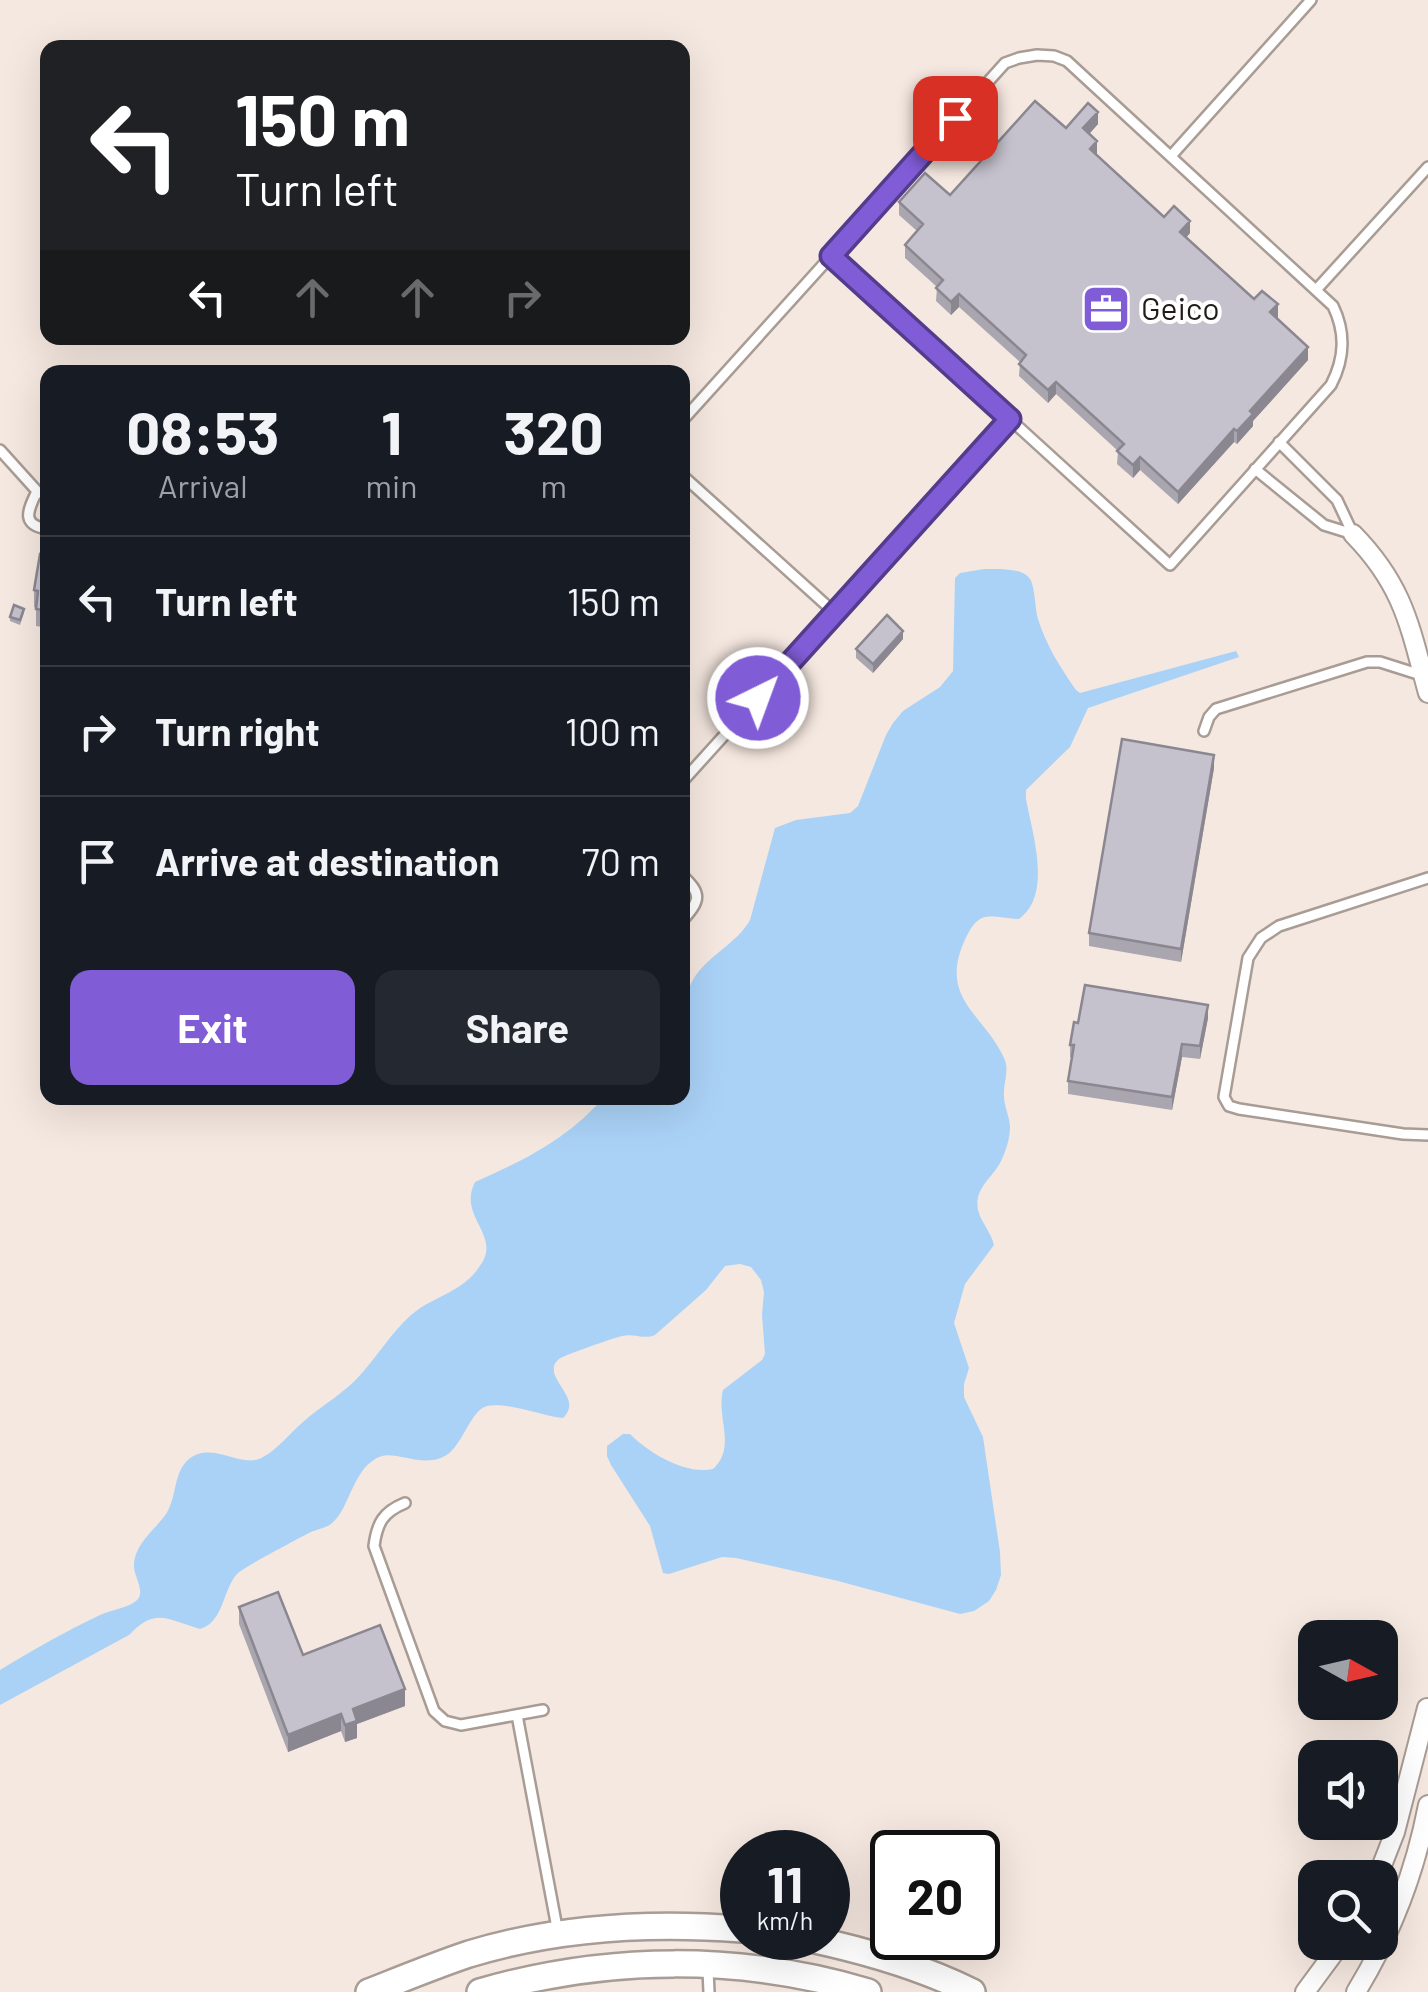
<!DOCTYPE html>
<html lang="en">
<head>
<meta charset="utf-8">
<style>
	:root { --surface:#171b24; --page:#242831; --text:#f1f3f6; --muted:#9ea1a6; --line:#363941; --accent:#815cd7 }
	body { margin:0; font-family:Barlow,sans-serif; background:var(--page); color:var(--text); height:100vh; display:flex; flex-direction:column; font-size:38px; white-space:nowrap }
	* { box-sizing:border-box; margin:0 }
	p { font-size:32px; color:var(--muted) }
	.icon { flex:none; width:55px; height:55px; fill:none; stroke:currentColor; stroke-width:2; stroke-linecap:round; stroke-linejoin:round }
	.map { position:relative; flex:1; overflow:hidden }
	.sheet { position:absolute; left:40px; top:365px; width:650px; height:740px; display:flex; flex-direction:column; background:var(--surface); border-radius:20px; box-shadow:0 10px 40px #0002 }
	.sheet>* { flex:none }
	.top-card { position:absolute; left:40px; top:40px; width:650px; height:305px; border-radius:20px; box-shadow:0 10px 40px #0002; background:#202124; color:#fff; overflow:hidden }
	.needle { width:65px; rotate:98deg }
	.controls { position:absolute; left:1298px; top:1620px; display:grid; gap:20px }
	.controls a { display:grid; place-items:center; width:100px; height:100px; border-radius:20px; background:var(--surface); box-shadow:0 10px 40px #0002; font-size:50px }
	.speed { position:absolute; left:720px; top:1830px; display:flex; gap:20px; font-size:50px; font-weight:700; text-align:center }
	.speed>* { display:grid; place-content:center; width:130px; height:130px; border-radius:50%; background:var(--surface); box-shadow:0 10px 40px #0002; line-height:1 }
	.speed small { font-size:25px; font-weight:400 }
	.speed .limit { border:5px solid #111; border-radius:15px; background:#fff; color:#111 }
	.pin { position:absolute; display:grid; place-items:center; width:85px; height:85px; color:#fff; margin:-42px; border-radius:20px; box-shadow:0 5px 15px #0006 }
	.me { position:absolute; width:110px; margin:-55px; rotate:42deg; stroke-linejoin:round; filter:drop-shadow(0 0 8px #0008) }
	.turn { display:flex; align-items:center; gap:35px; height:210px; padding:0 30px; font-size:45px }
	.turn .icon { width:130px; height:130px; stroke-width:2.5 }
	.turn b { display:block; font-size:70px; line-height:85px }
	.lanes { display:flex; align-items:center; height:95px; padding:0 30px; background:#0003; justify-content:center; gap:50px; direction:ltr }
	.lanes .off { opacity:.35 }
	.eta { display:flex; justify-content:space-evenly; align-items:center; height:170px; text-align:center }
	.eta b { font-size:60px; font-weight:700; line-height:70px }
	.button { display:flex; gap:20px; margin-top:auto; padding:20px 30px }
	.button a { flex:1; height:115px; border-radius:20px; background:var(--accent); color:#fff; font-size:40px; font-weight:700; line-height:115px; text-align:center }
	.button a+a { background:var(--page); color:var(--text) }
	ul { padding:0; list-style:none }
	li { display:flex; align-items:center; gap:30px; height:130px; padding:0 30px; border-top:2px solid var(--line) }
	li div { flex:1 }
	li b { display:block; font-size:38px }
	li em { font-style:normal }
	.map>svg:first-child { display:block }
	.water { fill:#aad2f7 }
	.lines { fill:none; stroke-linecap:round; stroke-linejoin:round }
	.lane-casing { stroke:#a89c94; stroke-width:14 }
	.street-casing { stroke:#a89c94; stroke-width:22 }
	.secondary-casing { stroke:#a89c94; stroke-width:30 }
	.lane { stroke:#fff; stroke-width:9 }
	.street { stroke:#fff; stroke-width:18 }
	.secondary { stroke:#fff; stroke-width:25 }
	.wall { fill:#a9a6b0 }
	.shaded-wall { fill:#8a8790 }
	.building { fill:#c5c1cd; stroke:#8a8790; stroke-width:2.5 }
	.route-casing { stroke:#543c8c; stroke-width:25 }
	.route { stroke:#815cd7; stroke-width:18 }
	.labels { text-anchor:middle; stroke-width:8; stroke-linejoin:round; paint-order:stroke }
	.poi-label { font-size:32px; fill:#211c19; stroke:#fff; text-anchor:start }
</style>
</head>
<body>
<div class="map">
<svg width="1428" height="1992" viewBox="0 0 1428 1992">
	<rect width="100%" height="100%" fill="#f5e8e0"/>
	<!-- water -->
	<path class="water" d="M984,569C996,569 1022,567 1030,579C1035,586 1035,609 1038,619C1046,645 1060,667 1076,690L1080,693L1236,651L1239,657L1088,708L1070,747L1026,790V799C1032,832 1053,895 1019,919C987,917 979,908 964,942C939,999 984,1014 1004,1058C1010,1070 1003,1083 1004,1096C1004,1106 1009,1115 1010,1126C1010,1139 1006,1151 1000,1163C991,1179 974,1189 978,1210C981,1222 991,1232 994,1245L965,1284L954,1323L969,1368L964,1384V1397L983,1437L1000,1552L1001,1575L996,1590L989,1601L974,1611L960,1614L838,1581L736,1558L722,1557L669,1574L663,1573L650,1526L611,1465L607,1456V1446L623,1434H630C649,1453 685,1475 713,1469C737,1447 716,1418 723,1390L762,1360L765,1354L762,1315L764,1292L761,1280L751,1267L740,1264L725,1266L706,1290L655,1335C643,1340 635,1333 622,1336C616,1337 562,1356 559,1359C553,1365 554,1365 554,1373C560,1390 579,1402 563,1418C541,1416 509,1402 487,1406C470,1410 462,1449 443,1457C421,1467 398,1452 382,1456C353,1465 350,1509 332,1523C327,1528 318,1529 311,1532C301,1537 242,1568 237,1574C222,1591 224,1622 200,1629C167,1619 155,1607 129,1635L0,1705V1670C33,1650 66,1631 100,1615C111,1610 127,1608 136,1601C147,1592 133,1576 134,1565C135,1543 155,1530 166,1514C177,1498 173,1472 189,1459C213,1440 242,1470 263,1457C278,1449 290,1433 303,1422C322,1405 345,1393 362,1373C378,1355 392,1332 411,1315C436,1294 465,1293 483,1261C498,1233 458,1215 475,1182C523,1161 569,1138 603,1098H682C682,1066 677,1000 696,975C711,954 738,942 750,920L775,828L796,820L850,813L858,806L886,735L893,723L903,711L940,687L953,671L955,578L960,573Z"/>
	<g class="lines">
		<!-- lane casing -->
		<g class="lane-casing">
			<path id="lane" d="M1037,55L1054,56L1067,61L1333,306C1346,333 1345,358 1331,385L1170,565L831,256L1005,63L1019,58Z
				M1171,156L1311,0
				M1316,290L1428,167
				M682,421L831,256
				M0,450L37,491
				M1255,469L1324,525L1353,534L1337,500L1279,442
				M682,475L835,613
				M48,497L37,491C29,509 19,525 48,529
				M1204,731L1209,717L1216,709L1367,662H1380L1421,675
				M682,782L1010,419
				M682,875C702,894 701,900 682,921
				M1428,878L1279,926L1261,938L1248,958L1224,1097L1229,1106L1239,1109L1403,1134L1428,1135
				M405,1503C383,1512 377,1523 374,1546L434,1711L445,1721L461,1725L543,1710
				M517,1715L558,1933
				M708,1970L709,1992"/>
		</g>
		<!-- street casing -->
		<g class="street-casing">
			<path id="street" d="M1353,534C1404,586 1410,627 1428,693
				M1377,1878L1395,1832L1427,1708
				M1305,1992L1342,1942
				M1356,1992C1392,1933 1415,1873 1428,1805"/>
		</g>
		<!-- secondary casing -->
		<g class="secondary-casing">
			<path id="secondary" d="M806,1938C863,1950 920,1966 972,1992
				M369,1992C402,1979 436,1965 469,1954C557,1927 651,1922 742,1929
				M480,1992C606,1955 742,1954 868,1992"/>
		</g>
		<!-- lane -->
		<use href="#lane" class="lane"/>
		<!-- street -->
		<use href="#street" class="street"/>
		<!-- secondary -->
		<use href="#secondary" class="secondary"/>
	</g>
	<!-- wall -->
	<path class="wall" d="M1098,124L1089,134L1097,154L1096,155L1164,217L1190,233L1187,237L1254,299L1278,317L1277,318L1308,360L1253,421V426L1237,444L1234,442L1178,504L1140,470L1133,478L1117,464L1118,451L1056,394L1048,403L1019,376L1020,362L959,307L951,315L936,301L937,287L905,258V245L917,231L899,215V202L950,195L1066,128Z
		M48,556V628L36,626V608L34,607V590Z
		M24,613L20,625L10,621V617Z
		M48,630V652L45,650V633Z
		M903,639L873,673L856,658V649Z
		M1214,768L1181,962L1089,946V933Z
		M1208,1018L1200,1059L1182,1057L1172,1110L1068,1094V1081L1072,1058L1070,1057V1045Z
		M239,1607L303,1655L405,1706L357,1724V1738L345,1742L341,1731L288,1752L239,1624Z"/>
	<!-- shaded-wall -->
	<path class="shaded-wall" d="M1098,112V124L1083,141V128Z
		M1097,141V154L1090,162V149Z
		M1190,221V233L1180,244V232Z
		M959,294V307L951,315V302Z
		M1278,304V317L1270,325V312Z
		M1308,347V360L1253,421V426L1237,444V431L1250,411Z
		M1056,382V394L1048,403V390Z
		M1234,429V442L1178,504V492Z
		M1140,457V470L1133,478V465Z
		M903,631V639L873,673V664Z
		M1214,755V768L1181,962V949Z
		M1208,1005V1018L1200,1059V1046Z
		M1182,1044V1057L1172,1110V1097Z
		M405,1689V1706L357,1724V1738L345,1742V1725L353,1709Z
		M341,1714V1731L288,1752V1735Z"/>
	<!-- building -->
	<path class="building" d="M1035,101L1066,128L1088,103L1098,112L1083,128L1097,141L1090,149L1164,217L1174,206L1190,221L1180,232L1254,299L1262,291L1278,304L1270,312L1308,347L1250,411L1253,414L1237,431L1234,429L1178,492L1140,457L1133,465L1117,451L1124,444L1056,382L1048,390L1019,364L1026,355L959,294L951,302L936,288L943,280L905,245L923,224L899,202L925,173L950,195Z
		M40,554L48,556V611L36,609L38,591L34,590Z
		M14,605L24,609L20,620L10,617Z
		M887,615L903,631L873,664L856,649Z
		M1122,739L1214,755L1181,949L1089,933Z
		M1085,985L1208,1005L1200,1046L1182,1044L1172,1097L1068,1081L1074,1045H1070L1074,1022L1078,1023Z
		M278,1592L303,1655L380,1625L405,1689L353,1709L357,1721L345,1725L341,1714L288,1735L239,1607Z"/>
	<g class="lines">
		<!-- route casing -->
		<g class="route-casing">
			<path id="route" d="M758,698L1010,419L831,256L955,118"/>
		</g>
		<!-- route -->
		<use href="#route" class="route"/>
	</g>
	<!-- icons -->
	<defs>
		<g id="office-square" transform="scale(2.5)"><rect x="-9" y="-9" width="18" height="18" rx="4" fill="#815cd7" stroke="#fff"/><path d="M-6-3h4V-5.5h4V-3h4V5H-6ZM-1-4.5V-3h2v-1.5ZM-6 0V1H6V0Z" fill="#fff"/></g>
	</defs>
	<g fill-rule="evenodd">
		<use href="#office-square" x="1106" y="309"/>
	</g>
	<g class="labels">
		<!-- poi labels -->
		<g class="poi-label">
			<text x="1141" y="320">Geico</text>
		</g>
	</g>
</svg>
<div class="controls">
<a><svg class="needle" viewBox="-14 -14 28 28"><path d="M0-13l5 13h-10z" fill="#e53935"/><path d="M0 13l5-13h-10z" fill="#9ea1a6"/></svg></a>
<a><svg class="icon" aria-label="sound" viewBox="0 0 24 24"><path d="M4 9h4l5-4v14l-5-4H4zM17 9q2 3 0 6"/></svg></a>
<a><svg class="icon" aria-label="search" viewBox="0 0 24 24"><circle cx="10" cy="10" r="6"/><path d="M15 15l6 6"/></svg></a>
</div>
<div class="speed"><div>11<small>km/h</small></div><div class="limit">20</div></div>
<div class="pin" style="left:955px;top:118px;background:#d93025"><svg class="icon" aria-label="arrive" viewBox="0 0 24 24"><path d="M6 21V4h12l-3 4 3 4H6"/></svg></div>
<svg class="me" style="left:758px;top:698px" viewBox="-20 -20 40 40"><circle r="17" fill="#815cd7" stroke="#fff" stroke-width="3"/><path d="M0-11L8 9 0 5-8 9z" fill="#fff"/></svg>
<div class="top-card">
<div class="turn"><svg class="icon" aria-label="left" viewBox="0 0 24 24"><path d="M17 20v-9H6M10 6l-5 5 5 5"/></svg><div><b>150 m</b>Turn left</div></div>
<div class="lanes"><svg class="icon" aria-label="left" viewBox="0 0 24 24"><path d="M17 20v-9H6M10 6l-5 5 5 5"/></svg><svg class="icon off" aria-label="ahead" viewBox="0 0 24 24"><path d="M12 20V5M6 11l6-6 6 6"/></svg><svg class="icon off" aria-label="ahead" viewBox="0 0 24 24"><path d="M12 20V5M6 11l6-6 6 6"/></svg><svg class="icon off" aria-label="right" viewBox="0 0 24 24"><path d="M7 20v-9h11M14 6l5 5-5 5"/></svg></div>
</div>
<section class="sheet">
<div class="eta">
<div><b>08:53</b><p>Arrival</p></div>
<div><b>1</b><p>min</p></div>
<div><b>320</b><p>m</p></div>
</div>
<ul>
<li><svg class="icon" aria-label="left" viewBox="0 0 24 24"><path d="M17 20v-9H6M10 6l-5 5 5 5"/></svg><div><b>Turn left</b></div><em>150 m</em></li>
<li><svg class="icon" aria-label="right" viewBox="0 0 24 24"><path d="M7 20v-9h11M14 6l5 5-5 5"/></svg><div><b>Turn right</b></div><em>100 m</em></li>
<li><svg class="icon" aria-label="arrive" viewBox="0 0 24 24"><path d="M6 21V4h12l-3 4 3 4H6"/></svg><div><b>Arrive at destination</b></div><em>70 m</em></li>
</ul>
<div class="button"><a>Exit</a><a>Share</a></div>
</section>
</div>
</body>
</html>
